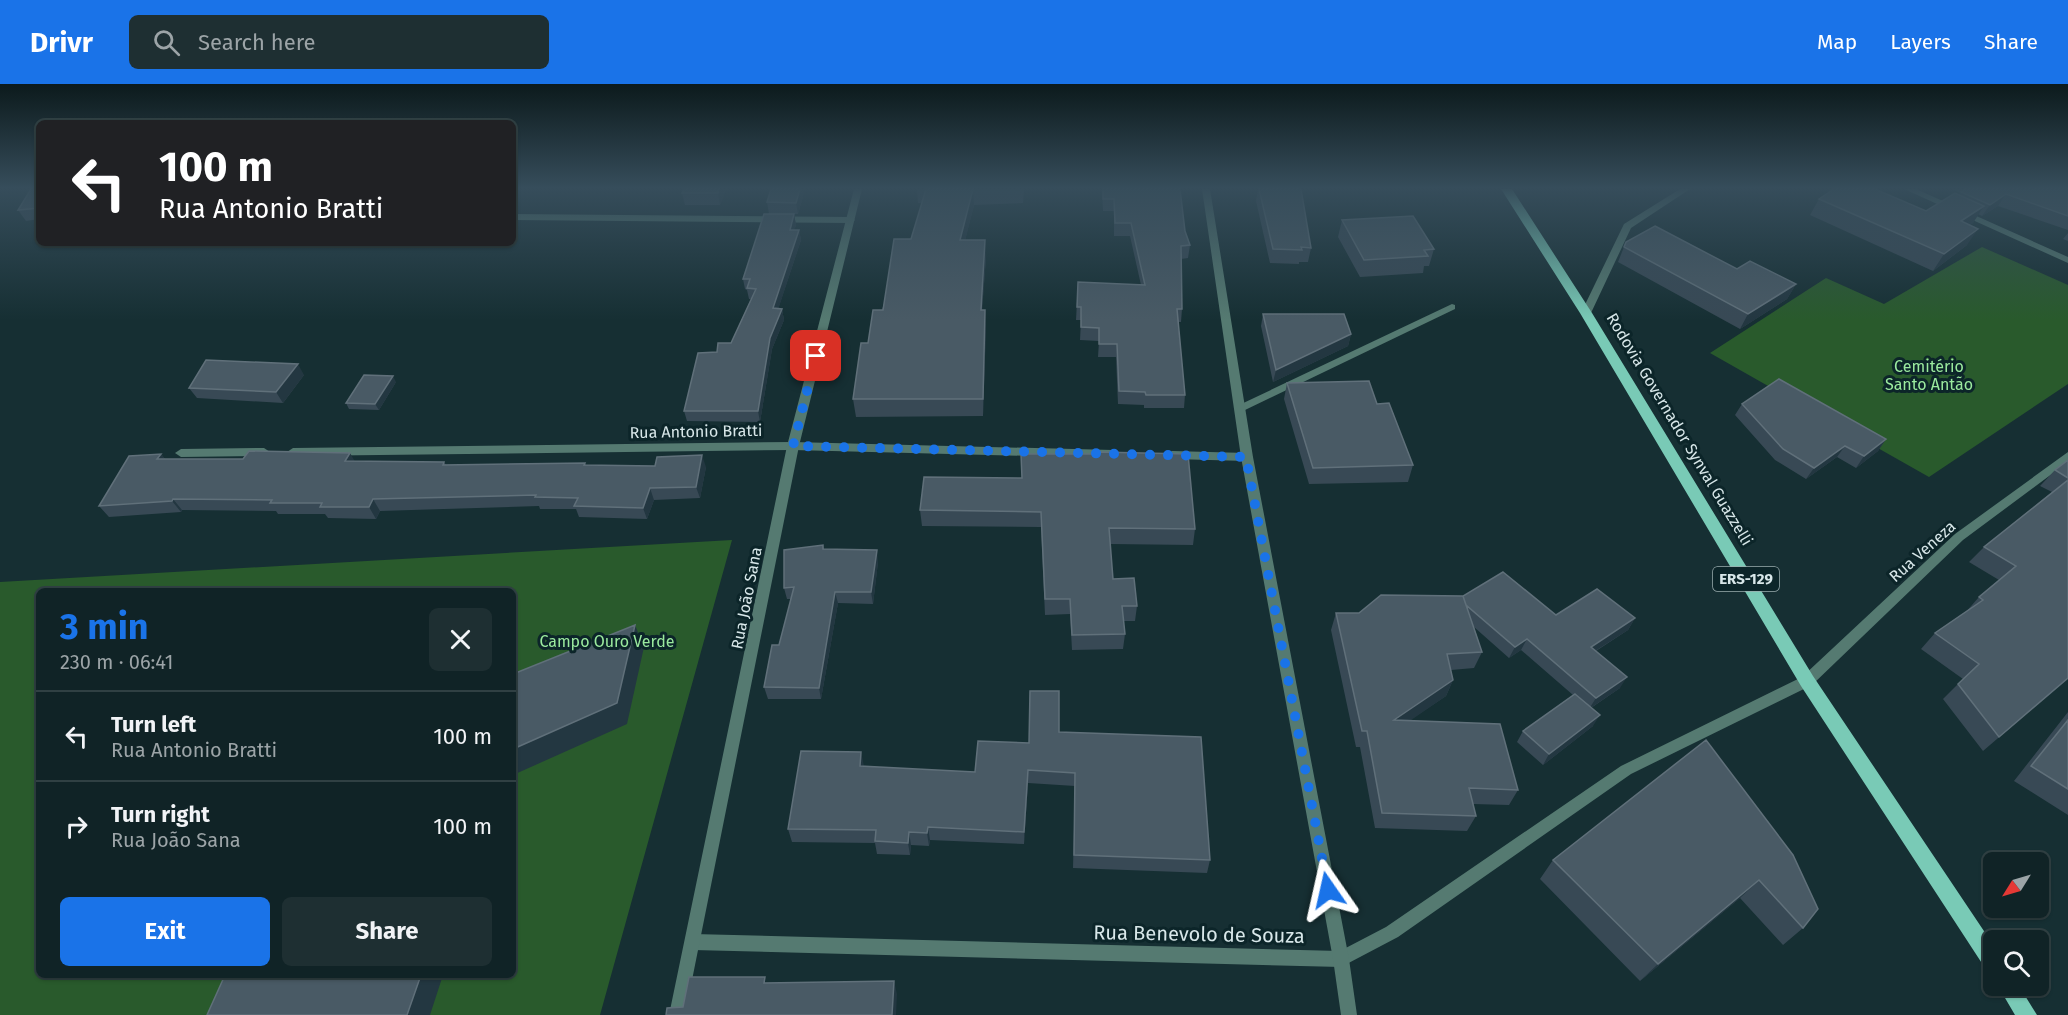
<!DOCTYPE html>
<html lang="en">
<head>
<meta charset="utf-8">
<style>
	:root { --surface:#102326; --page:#1e2f32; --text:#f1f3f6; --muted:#9ca4a7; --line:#304043; --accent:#1a73e8 }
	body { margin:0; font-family:"Fira Sans",sans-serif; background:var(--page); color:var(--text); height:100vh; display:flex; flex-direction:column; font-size:22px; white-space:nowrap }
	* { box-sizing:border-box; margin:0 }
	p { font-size:20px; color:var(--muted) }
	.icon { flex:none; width:33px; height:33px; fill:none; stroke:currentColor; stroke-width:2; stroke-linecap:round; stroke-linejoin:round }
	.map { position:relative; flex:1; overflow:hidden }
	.drawer { position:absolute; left:36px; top:504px; width:480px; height:390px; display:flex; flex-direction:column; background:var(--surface); border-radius:9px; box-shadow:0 2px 4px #0004,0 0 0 2px var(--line) }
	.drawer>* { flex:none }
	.top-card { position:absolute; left:36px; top:36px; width:480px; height:126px; border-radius:9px; box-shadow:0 2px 4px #0004,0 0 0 2px var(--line); background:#202124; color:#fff; overflow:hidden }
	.needle { width:39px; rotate:233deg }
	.fabs { position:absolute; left:1983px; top:768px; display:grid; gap:12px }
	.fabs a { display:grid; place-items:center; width:66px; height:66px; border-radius:9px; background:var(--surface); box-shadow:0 2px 4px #0004,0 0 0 2px var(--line); font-size:30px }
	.pin { position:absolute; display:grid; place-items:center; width:51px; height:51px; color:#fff; margin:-26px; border-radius:12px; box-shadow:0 3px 9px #0006 }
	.me { position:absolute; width:66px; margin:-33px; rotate:349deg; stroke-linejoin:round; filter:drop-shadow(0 0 4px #0008) }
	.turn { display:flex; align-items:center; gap:21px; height:126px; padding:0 24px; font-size:27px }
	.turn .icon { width:78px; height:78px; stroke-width:2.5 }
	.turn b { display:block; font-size:42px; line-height:51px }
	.round { display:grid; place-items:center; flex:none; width:63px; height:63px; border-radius:9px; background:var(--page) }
	.overview { display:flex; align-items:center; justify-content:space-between; height:102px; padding:0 24px }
	h1 { font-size:36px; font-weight:700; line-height:45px; color:var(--accent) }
	.primary-button { display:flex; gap:12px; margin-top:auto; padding:12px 24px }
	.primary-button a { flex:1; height:69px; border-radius:9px; background:var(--accent); color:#fff; font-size:24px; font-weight:700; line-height:69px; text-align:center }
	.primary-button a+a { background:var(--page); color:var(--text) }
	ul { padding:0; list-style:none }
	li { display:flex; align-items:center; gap:18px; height:90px; padding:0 24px; border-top:2px solid var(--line) }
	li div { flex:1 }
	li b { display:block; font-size:22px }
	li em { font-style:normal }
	header { display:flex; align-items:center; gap:36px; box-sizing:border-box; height:84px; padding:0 30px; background:var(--accent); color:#fff }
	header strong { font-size:28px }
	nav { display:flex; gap:33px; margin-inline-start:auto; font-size:21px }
	.search { width:420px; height:54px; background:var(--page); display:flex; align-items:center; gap:15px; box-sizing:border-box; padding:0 21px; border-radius:9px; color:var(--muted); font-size:22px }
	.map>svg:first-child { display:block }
	.green { fill:#295a2c; fill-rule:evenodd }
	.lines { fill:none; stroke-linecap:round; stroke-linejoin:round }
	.minor { fill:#557a71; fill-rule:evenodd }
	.tertiary { fill:#557a71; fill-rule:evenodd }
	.primary { fill:#79cab6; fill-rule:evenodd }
	.wall { fill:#384955 }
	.shaded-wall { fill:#233741 }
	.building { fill:#495a65; stroke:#60707a; stroke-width:1.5 }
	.route { stroke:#1a73e8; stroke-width:10; stroke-dasharray:0 18 }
	.labels { text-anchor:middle; stroke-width:6; stroke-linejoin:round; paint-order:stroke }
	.shield { fill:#0c2529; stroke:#9badaf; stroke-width:1.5 }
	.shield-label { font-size:15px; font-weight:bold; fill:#d8e7e9 }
	.park-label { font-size:16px; fill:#9bea9e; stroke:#0c2529 }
	.street-label { font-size:16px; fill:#d8e7e9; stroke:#0c2529 }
	.near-street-label { font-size:20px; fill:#d8e7e9; stroke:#0c2529 }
</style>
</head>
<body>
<header>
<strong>Drivr</strong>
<div class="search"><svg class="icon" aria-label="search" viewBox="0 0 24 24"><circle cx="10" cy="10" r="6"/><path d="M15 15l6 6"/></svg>Search here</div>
<nav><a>Map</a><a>Layers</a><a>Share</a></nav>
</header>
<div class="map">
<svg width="2068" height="931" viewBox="0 0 2068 931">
	<rect width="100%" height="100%" fill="#162f33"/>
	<!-- green -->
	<path class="green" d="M1982,163L2068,201V300L1929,393L1710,269L1826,194L1884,220Z
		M732,456L600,931H0V498ZM39,507H513V891H39Z"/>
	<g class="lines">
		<!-- minor -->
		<path class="minor" d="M1680,105H1690L1631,144L1591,229L1586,232L1583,231L1581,229L1624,140Z
			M513,130L851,133L855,136L851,139L513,136Z
			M1452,220L1455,221V225L1245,326H1237L1236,324L1237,322Z
			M793,358L1113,366L1119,370L1113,374L793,366L293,372L287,368L293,364Z
			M264,364L270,368L264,372L181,373L175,369L181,365Z
			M1172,367L1247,369L1253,373L1247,377L1172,375L1166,371Z
			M2068,368V378L1963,456L1812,601L1631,690L1398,853L1341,883L693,866L687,863L685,858L687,853L693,850L1340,867L1386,843L1621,682L1802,593L1955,450Z"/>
		<!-- tertiary -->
		<path class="tertiary" d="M854,105H862L799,362L685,931H669L787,362Z
			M1202,105H1210L1253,373L1349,875L1357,931H1341L1333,875L1241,373Z
			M1904,105H1916L2068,173V179Z"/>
		<!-- primary -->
		<path class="primary" d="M1501,105H1512L1592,229L1813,592L1994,862V890L1987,887L1801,602L1580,229Z
			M1998,902H2019L2037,931H2015Z"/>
	</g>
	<!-- wall -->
	<path class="wall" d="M39,105V135L26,137L18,126Z
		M726,105L720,121H685L682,109Z
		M805,105L798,130H794L796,141L794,146H799L801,156L778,225H782L784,236L772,265L760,338L687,337L684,327L717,268L731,259L751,215H749L747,206L745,205L743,195L769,130L767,118Z
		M917,105H1024L1023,119L974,121L965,156L986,173L982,226L986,243L983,332L856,333L853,315L868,259L911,155L922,119H918Z
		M1102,105H1180L1185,147L1190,161L1188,174L1181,175L1182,225L1181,238H1178L1185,311L1184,324H1144V321L1118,320L1116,273H1098L1099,257L1080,256L1081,236H1076L1078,198L1141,201L1130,152H1114V127H1103Z
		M1258,105H1301L1311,164L1308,178H1299V180L1270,179L1256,117Z
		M1952,105H2068V146L1998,122L1982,132L1978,130L1973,139L1970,141L1967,161L1933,187L1810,131L1819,115L1926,127L1959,111L1960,109Z
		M1342,136L1434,165L1429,182H1424L1423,189L1360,193L1338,153Z
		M2068,149V157L2063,155Z
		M1626,158L1737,185L1796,200L1787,215L1740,245L1618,178Z
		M1263,230L1351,250L1348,262L1273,298L1261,242Z
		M304,291L283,319L197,314L189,304Z
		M396,298L379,326L349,325L346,319Z
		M1287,299L1377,320L1413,381L1408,398L1309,400L1284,315Z
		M1742,320L1886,355L1878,367L1856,384L1837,373L1806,395L1775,376L1735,331Z
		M161,370L165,375L444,378L446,381L585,379L586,381L706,383L700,414L654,416L647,435L579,433L576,425H540L539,422L380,427L376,435L328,434L325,430H278L276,427L182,426L181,428L109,433L99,422Z
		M2068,376V594L1983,667L1943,615L1963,595L1921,565L1935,549L1965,529L1979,513L1999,496L1969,478L1984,463L2052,408L2040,402L2055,386Z
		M924,393L1195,445L1193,461L1110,460L1113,495L1137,522L1135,537H1123L1125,550L1123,565L1072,566L1070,530L1045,531L1041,443L922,442L920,426Z
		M823,461L824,465L878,478L873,520L838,519L821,615H768L764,603L779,561L791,515H787L784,504Z
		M1381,511L1556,531L1635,534L1628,546L1596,567L1620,604L1591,624L1593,642L1543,681L1517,658L1523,647L1573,611L1521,566L1509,574L1474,543L1482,568L1474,584L1451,586L1453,596L1446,612L1410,636L1518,706L1509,721L1473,720L1476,732L1467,747L1375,744L1360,663H1356L1331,546L1336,529H1359Z
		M2068,628V731L2014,697Z
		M1059,648L1210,776L1207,789L1073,784L1075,702L1028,699L1024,760L930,756L929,762L911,761L910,771L877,770L875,759L792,758L788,745L975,688L1029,659Z
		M1706,656L1803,844L1783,861L1740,814L1640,897L1540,795L1553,776Z"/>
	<!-- shaded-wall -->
	<path class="shaded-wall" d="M719,105H726L720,121L718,109Z
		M800,105H805L798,130L796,119Z
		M973,105L974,121L961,173L960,156Z
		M2006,110L1998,122L1982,132L1990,121Z
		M1984,122L1973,139L1950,154L1961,137Z
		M794,130L796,141L792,156L790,146Z
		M1978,145L1967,161L1933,187L1944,170Z
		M799,146L801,156L775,235L773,224Z
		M985,156L986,173L981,243V226Z
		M1796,200L1787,215L1740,245L1748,230Z
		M782,225L784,236L772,265L760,338L758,327L770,254Z
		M985,226L986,243L983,332V315Z
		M1351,250L1348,262L1273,298L1276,286Z
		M298,280L304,291L283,319L276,308Z
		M393,292L396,298L379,326L375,320Z
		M1886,355L1878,367L1856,384L1864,372Z
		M1845,362L1837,373L1806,395L1814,384Z
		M350,369L357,381L345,377Z
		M161,370L170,381L157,375Z
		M702,371L706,383L700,414L696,403Z
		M650,404L654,416L647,435L643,424Z
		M173,415L182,426L181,428L172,417Z
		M373,415L380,427L376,435L369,423Z
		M877,466L878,478L873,520L871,508Z
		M835,508L838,519L821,615L819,604Z
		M1635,534L1628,546L1584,574L1591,563Z
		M635,541L644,563L627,640L513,691V665Z
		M1527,555L1521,566L1509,574L1515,563Z
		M1627,593L1620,604L1589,625L1596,614Z
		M1453,596L1446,612L1388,652L1394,636Z
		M1600,631L1593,642L1543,681L1549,670Z
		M861,668L864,682L862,695L860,682Z
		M1028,686V699L1024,760V748Z
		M928,743L930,756L929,762L927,749Z
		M909,748L911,761L910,771L908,759Z
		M1759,796L1740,814L1640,897L1658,880Z
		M421,891H443L430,931H407Z
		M894,897L897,910L896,931H892Z"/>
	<!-- building -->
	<path class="building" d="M31,105H39V124L18,126Z
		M684,105H719L718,109H682Z
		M771,105H800L796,119L767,118Z
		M926,105H973L960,156H985L981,226H985L983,315H853L861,259H868L873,226H883L894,155H911Z
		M1103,105H1180L1185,147L1190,161L1181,162L1182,225H1177L1185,311H1146L1145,308L1119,307L1117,260H1099V244L1081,243V223H1077L1078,198L1145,201L1131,139H1115L1114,115H1103Z
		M1259,105H1301L1311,164L1301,163L1302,166L1273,165Z
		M1834,105H1875L1926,127L1955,109L1984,122L1961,137L1978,145L1944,170L1819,115Z
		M1966,105H2068V132L2006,110L1990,121L1961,108Z
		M764,130H794L790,146H799L773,224L782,225L770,254L758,327H684L698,269L717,268L718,259H731L756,205L747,204L750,195H743Z
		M1413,132L1434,165L1424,166L1428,172L1364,176L1342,136Z
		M1655,142L1737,185L1750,177L1796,200L1748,230L1624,163L1626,158Z
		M1263,230H1344L1351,250L1276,286Z
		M206,276L298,280L276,308L189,304Z
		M364,291L393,292L375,320L346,319Z
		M1779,295L1886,355L1864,372L1845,362L1814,384L1783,365L1742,320Z
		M1369,297L1377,320L1389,319L1413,381L1313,384L1287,299Z
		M249,367L350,369L345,377L444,378L443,381L585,379L584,381L655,382L657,373L702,371L696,403L650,404L643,424L574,422L578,414L535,413L536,411L373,415L369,423H320L322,419H270L272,416L173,415L172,417L99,422L129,372L161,370L157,375H243Z
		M1098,368L1188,370L1195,445L1109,444L1113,495L1134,494L1137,522H1122L1125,550L1072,551L1070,515H1045L1041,428L920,426L924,393L1022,394L1021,370H1098Z
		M2068,376V394L2055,386Z
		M2068,396V594L1999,653L1958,600L1979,580L1935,549L1983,516L1979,513L2016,482L1984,463Z
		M823,461V465L877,466L871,508H835L819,604L764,603L772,561H779L794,503L784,504V466Z
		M1503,488L1556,531L1597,505L1635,534L1591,563L1627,593L1596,614L1527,555L1515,563L1466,521L1463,512Z
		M1381,511L1463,512L1482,568L1447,570L1453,596L1394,636L1500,640L1518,706L1469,704L1476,732L1382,729L1367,647H1362L1336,529H1359Z
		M635,541L617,619L513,665V590Z
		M1030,607H1059V648L1201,653L1210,776L1074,771L1075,689L1028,686L1024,748L928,743L927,749L909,748L908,759L875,757L876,746L788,745L801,667L861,668L860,682L975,688L978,657L1029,659Z
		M1575,610L1600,631L1549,670L1523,647Z
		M2068,636V705L2031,682Z
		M1706,656L1793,771L1818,825L1803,844L1759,796L1658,880L1553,776Z
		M225,891H421L407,931H207Z
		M689,893H765L764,899L894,897L892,931H666L667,924L683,923Z"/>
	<!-- sky -->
	<linearGradient id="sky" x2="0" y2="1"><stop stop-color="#0c1a1c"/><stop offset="0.44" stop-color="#364d5b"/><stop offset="1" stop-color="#364d5b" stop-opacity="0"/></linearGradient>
	<rect width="2068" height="236" fill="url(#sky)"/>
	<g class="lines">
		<!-- route -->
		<path class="route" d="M816,272L793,362L1246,373L1328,806"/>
	</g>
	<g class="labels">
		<!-- shield labels -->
		<rect class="shield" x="1713" y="483" width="66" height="24" rx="4.5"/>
		<g class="shield-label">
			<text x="1746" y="500">ERS-129</text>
		</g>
		<!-- park labels -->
		<g class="park-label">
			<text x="1929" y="288">Cemitério<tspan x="1929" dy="18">Santo Antão</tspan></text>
			<text x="607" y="563">Campo Ouro Verde</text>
		</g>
		<!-- street labels -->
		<g class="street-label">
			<text transform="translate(1680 345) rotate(59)" y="6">Rodovia Governador Synval Guazzelli</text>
			<text transform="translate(696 347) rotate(-1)" y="6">Rua Antonio Bratti</text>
			<text transform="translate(1922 467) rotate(-42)" y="6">Rua Veneza</text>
			<text transform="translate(746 514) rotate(-79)" y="6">Rua João Sana</text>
		</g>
		<!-- near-street labels -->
		<g class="near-street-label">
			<text transform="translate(1199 850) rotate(1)" y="7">Rua Benevolo de Souza</text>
		</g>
	</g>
</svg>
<div class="fabs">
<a><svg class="needle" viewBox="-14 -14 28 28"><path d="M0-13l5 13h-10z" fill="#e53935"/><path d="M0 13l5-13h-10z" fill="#9ca4a7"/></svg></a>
<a><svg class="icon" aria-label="search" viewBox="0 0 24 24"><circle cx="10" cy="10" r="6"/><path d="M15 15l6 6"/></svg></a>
</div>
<div class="pin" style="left:816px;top:272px;background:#d93025"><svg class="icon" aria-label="arrive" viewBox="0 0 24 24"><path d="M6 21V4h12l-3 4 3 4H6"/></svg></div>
<svg class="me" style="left:1328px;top:806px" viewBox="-20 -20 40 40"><path d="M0-17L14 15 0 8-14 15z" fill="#1a73e8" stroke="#fff" stroke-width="4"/></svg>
<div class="top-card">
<div class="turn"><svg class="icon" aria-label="left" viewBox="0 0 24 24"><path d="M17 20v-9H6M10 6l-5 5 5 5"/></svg><div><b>100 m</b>Rua Antonio Bratti</div></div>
</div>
<section class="drawer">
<div class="overview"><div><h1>3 min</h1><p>230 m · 06:41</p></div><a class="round"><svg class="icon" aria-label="close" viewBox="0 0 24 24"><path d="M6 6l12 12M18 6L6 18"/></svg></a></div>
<ul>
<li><svg class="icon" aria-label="left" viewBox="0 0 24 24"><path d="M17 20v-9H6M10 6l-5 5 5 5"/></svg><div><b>Turn left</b><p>Rua Antonio Bratti</p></div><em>100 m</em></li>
<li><svg class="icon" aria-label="right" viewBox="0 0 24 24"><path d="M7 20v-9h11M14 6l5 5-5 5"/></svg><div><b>Turn right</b><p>Rua João Sana</p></div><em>100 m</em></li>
</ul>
<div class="primary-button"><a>Exit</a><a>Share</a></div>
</section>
</div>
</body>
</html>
